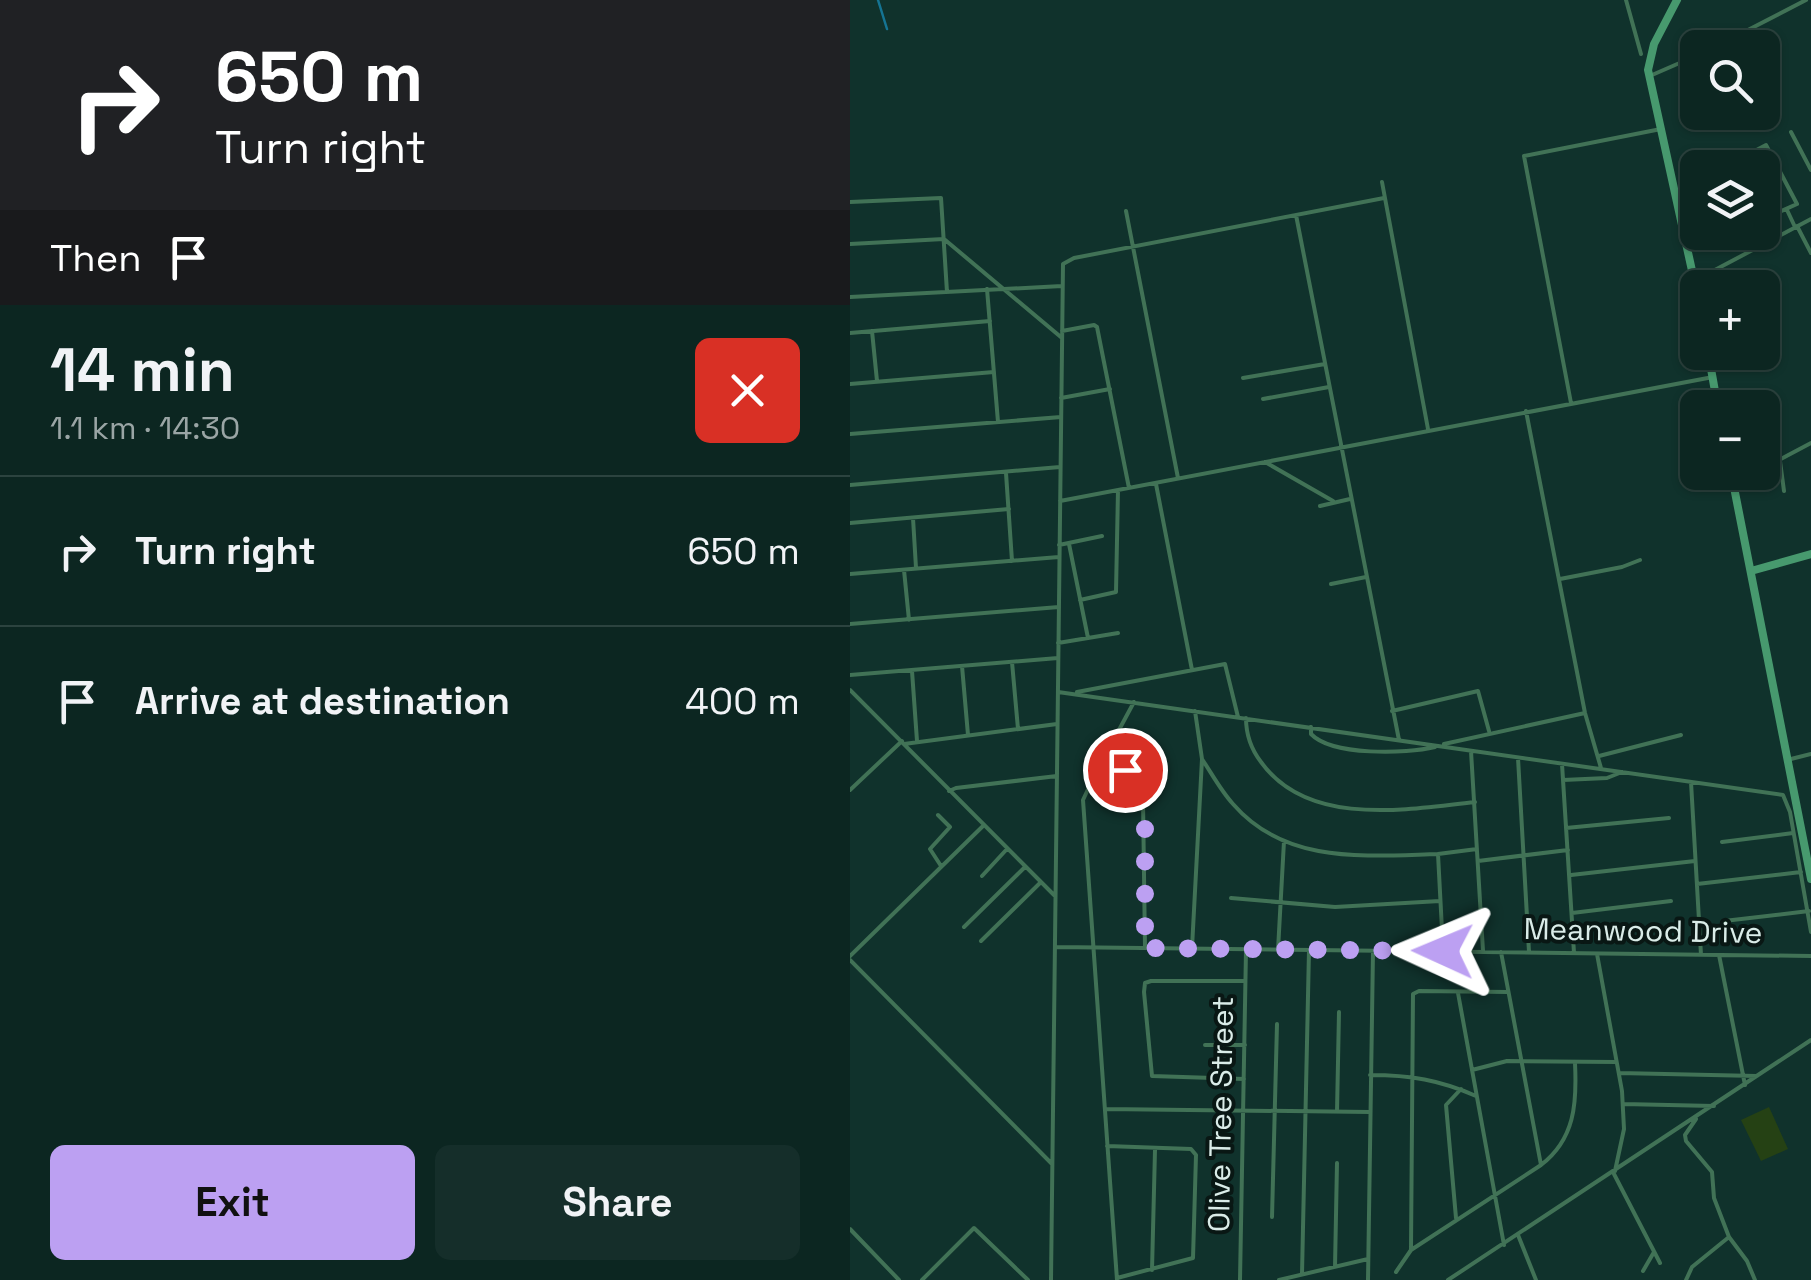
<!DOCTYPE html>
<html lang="en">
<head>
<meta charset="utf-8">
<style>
	:root { --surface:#0c2621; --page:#152e2a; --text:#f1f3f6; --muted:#9aa5a5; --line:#2c433f; --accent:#bca0f2 }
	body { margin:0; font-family:"Space Grotesk",sans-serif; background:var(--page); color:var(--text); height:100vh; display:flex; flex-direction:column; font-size:38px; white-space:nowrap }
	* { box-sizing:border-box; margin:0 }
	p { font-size:32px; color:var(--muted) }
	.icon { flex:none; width:55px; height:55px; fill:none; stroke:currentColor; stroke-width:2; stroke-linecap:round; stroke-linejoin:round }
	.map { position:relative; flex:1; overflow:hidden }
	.panel { display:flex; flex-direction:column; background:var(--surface); width:850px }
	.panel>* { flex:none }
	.top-card { background:#202124; color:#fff; overflow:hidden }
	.buttons { position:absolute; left:830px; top:30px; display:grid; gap:20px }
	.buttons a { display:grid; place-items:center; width:100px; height:100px; border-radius:15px; background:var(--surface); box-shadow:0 2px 8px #0004,0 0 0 2px var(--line); font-size:50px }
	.pin { position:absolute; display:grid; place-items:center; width:85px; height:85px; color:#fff; margin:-42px; border:5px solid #fff; border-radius:50%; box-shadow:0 2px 10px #0007 }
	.me { position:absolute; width:110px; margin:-55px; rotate:271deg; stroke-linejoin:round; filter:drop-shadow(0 0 8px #0008) }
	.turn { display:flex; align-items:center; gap:35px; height:210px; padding:0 50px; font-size:45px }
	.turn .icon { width:130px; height:130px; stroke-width:2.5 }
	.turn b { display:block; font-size:70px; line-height:85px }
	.then { display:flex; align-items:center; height:95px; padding:0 50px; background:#0003; gap:20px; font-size:38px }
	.round { display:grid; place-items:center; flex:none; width:105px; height:105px; border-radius:15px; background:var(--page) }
	.overview { display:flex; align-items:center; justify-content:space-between; height:170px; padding:0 50px }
	h1 { font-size:60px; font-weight:700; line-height:75px }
	.cta { display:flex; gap:20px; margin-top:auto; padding:20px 50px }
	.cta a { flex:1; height:115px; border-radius:15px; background:var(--accent); color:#111; font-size:40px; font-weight:700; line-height:115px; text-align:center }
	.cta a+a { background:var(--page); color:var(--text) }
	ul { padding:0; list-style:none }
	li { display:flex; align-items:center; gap:30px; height:150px; padding:0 50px; border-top:2px solid var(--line) }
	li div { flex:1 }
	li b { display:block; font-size:38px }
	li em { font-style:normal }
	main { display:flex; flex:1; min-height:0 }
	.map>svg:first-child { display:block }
	.park { fill:#254114 }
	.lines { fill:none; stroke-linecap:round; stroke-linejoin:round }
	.stream { stroke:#157493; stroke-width:2.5 }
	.street { stroke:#417256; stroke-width:4 }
	.secondary { stroke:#47996e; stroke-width:8 }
	.route { stroke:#bca0f2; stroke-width:18; stroke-dasharray:0 32.4 }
	.labels { text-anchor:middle; stroke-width:8; stroke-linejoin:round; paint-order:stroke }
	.street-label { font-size:30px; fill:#daece8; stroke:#091714 }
</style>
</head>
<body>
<main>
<section class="panel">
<div class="top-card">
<div class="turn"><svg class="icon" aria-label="right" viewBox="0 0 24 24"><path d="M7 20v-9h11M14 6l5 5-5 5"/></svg><div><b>650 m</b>Turn right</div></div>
<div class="then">Then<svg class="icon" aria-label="arrive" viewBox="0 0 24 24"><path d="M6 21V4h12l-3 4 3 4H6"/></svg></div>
</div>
<div class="overview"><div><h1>14 min</h1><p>1.1 km · 14:30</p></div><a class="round" style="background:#d93025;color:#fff"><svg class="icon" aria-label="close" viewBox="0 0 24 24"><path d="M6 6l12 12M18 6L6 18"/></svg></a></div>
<ul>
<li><svg class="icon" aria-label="right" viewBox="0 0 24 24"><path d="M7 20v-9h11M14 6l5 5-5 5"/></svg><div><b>Turn right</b></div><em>650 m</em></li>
<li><svg class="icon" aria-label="arrive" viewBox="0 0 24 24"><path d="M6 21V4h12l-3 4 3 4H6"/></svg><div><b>Arrive at destination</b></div><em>400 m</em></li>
</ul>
<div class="cta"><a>Exit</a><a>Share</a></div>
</section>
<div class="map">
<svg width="961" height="1280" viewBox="0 0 961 1280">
	<rect width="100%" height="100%" fill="#10322c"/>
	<!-- park -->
	<path class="park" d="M919,1107L938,1149L911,1161L891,1120Z"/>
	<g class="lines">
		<!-- stream -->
		<path class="stream" d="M28,0L37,29"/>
		<!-- street -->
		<path class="street" d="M776,0L791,54
			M863,48L956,0
			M802,75L848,55
			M941,132L961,170
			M875,168L876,167
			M903,168L897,155L916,145L947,204L927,213L912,186
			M532,182L578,429
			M0,202L91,198L97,292
			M937,210L945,227
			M276,211L328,478
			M446,215L549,740
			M830,215L848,208
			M947,226L961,253
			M0,244L94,239L212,338
			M846,280L961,219
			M137,289L148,422
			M0,297L212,286
			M22,331L27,381
			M212,331L244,325L247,327L279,488
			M0,333L140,321
			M393,378L475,364
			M0,384L144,372
			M211,398L260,389
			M413,399L479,387
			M721,403L674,156L811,129
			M676,411L735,713L751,768
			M0,434L211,417
			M930,461L934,491
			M415,462L483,501
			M912,469L961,443
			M156,473L162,561
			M883,483L906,472
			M306,484L342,670
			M0,485L210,467
			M210,501L863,377
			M470,506L500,499
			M63,518L66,568
			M0,523L159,509
			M219,544L238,638
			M209,545L252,536
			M54,570L59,620
			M0,574L209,557
			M710,579L772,567L790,560
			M481,584L516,577
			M230,600L266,592L268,490
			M0,624L209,607
			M208,643L268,633
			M162,662L168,729
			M112,666L118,735
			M62,671L67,741
			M0,675L208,658
			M0,690L204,895
			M208,692L933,795L940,812L961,932
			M227,692L375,664L388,717
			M542,711L628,691L639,731
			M396,718C396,734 401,749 411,762C458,827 555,810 625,802
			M461,727V734C482,756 556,754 585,747
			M54,744L207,724
			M594,744L735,713
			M621,751L633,951
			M749,756L831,735
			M668,758L679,952
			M352,759C362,774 371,791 383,804C436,865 515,856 588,854L593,949
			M937,760L961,754
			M255,763C278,767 284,781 293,800L295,948
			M712,764L724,953
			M713,780L757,778L772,772
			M841,782L851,955
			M0,790L52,741
			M99,791L106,788L207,776
			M88,815L100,827L80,849L91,866
			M716,828L819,818
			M872,842L943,833
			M588,854L627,849
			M628,861L718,850
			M721,875L845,861
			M132,876L157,849
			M847,884L951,872
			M381,898L485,907L590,901
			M722,913L821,901
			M874,921L959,911
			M114,927L175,867
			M131,941L190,883
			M206,947L961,956
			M342,948L352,759L345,711
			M428,950L434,841
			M747,954L772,1091L774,1129L765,1171
			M869,955L895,1085
			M0,956L133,826
			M0,960L202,1164
			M608,993L654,1245
			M355,1045H395
			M622,1070L657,1061L766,1062
			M769,1073L907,1076
			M520,1075C560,1075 590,1080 626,1096
			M394,1079L302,1076L294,992L295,983L301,981H394
			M773,1104L864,1106
			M255,1109L520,1112
			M487,1112L489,1012
			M846,1119L835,1135L836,1141L862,1172L864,1198L879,1237L897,1261L905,1280
			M257,1146L341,1149L346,1155L343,1258L267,1278
			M691,1165C725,1139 727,1103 725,1063
			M764,1174L810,1263
			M422,1217L427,1024
			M606,1218L596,1105L611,1089
			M0,1229L49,1280
			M668,1235L686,1280
			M561,1250L563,994L569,991L658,992
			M485,1267L487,1163
			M302,1270L305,1150
			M793,1271L804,1252
			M546,1272L561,1250L691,1165L651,952
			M452,1274L459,950
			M72,1280L124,1228L178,1280
			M201,1280L213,264L224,258L534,198
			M267,1280L233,800L247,770L255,763L256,754L284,702
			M390,1280L396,950
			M429,1280L518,1259
			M518,1280L523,951
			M598,1280L961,1040
			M836,1280L842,1267L879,1237"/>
		<!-- secondary -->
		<path class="secondary" d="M827,0L804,44L798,70L848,298
			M858,352L868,408
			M881,472L961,879
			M901,571L961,554"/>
	</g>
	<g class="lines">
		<!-- route -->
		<path class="route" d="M275,770L286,782L295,808V948L593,951"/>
	</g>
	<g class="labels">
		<!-- street labels -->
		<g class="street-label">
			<text transform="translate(793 931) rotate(1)" y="10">Meanwood Drive</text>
			<text transform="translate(371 1114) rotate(-89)" y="10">Olive Tree Street</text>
		</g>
	</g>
</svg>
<div class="buttons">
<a><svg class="icon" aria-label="search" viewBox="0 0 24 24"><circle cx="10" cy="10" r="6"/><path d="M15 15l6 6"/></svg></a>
<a><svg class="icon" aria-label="layers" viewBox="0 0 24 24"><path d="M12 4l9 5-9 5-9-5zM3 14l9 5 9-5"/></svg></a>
<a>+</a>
<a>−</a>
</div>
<div class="pin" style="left:275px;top:770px;background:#d93025"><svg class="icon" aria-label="arrive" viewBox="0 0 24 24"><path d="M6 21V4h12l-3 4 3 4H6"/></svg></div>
<svg class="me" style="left:593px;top:951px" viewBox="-20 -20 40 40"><path d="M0-17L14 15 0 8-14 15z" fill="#bca0f2" stroke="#fff" stroke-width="4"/></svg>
</div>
</main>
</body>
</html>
